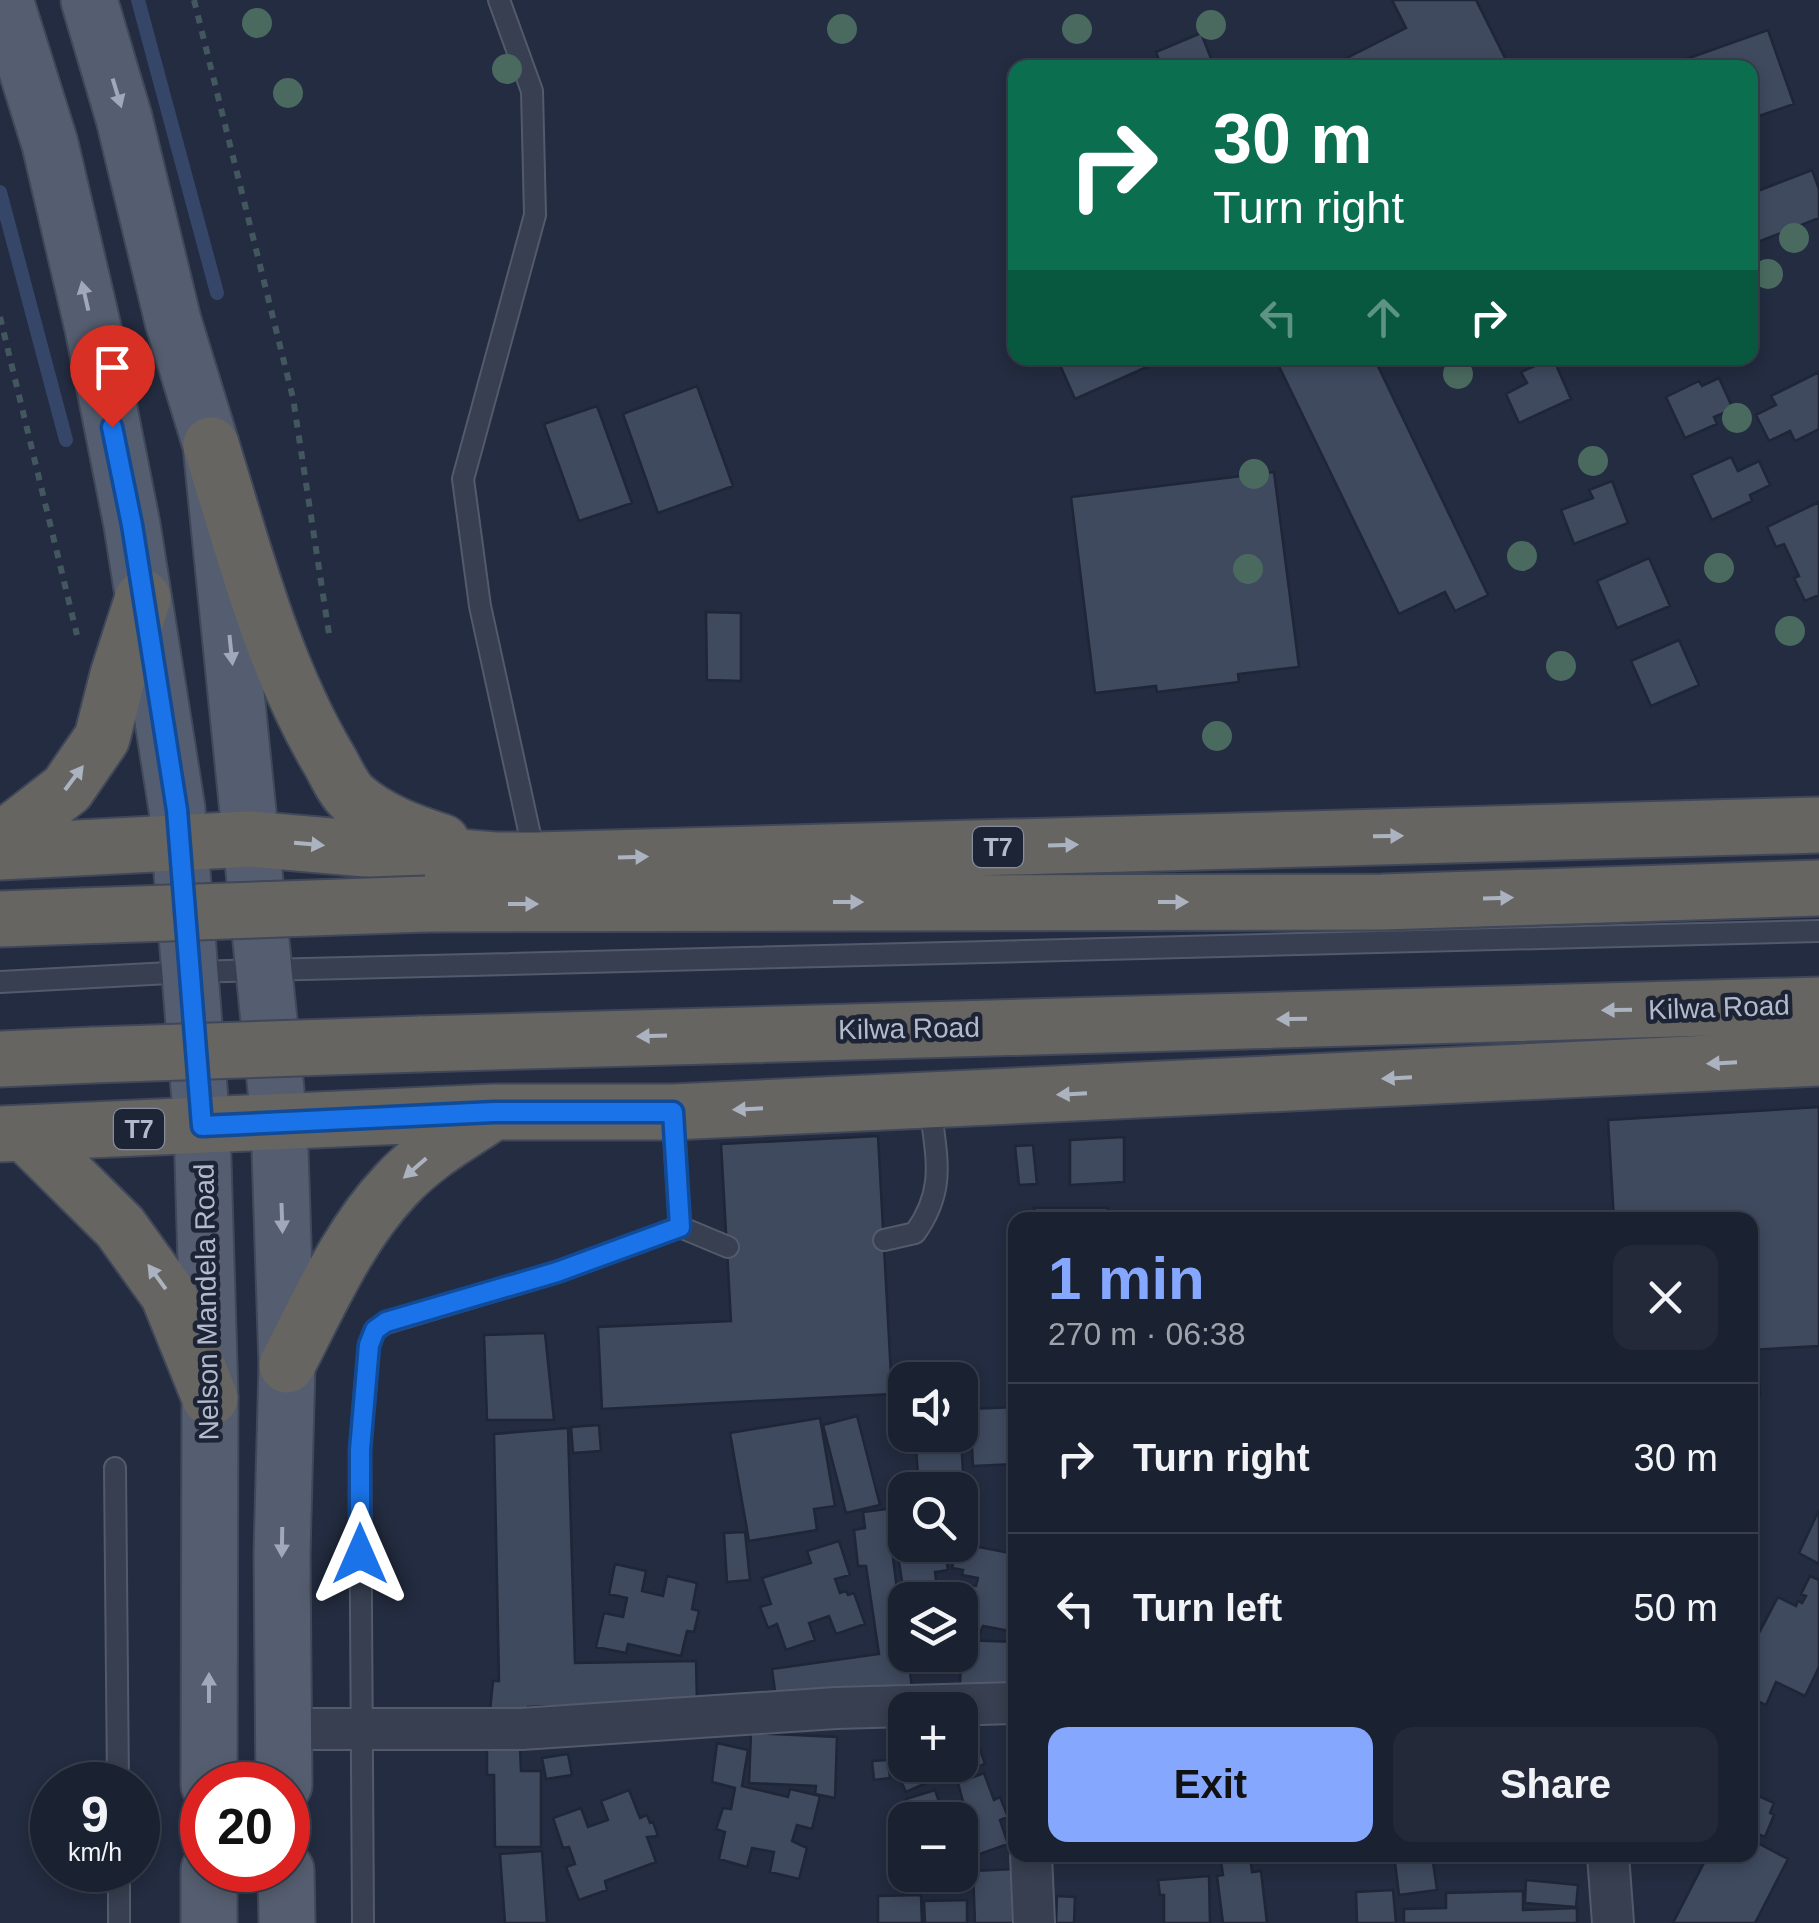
<!DOCTYPE html>
<html lang="en">
<head>
<meta charset="utf-8">
<style>
	:root { --surface:#1a2130; --page:#232938; --text:#f1f3f6; --muted:#9fa3ab; --line:#383e4c; --accent:#85a7fe }
	body { margin:0; font-family:Helvetica,sans-serif; background:var(--page); color:var(--text); height:100vh; display:flex; flex-direction:column; font-size:38px; white-space:nowrap }
	* { box-sizing:border-box; margin:0 }
	p { font-size:32px; color:var(--muted) }
	.icon { flex:none; width:55px; height:55px; fill:none; stroke:currentColor; stroke-width:2; stroke-linecap:round; stroke-linejoin:round }
	.map { position:relative; flex:1; overflow:hidden }
	.side { position:absolute; left:1008px; top:1212px; width:750px; height:650px; display:flex; flex-direction:column; background:var(--surface); border-radius:20px; box-shadow:0 5px 15px #0003,0 0 0 2px var(--line) }
	.side>* { flex:none }
	.banner { position:absolute; left:1008px; top:60px; width:750px; height:305px; border-radius:20px; box-shadow:0 5px 15px #0003,0 0 0 2px var(--line); background:#0b6e4f; color:#fff; overflow:hidden }
	.controls { position:absolute; left:888px; top:1362px; display:grid; gap:20px }
	.controls a { display:grid; place-items:center; width:90px; height:90px; border-radius:20px; background:var(--surface); box-shadow:0 5px 15px #0003,0 0 0 2px var(--line); font-size:50px }
	.speed { position:absolute; left:30px; top:1762px; display:flex; gap:20px; font-size:50px; font-weight:700; text-align:center }
	.speed>* { display:grid; place-content:center; width:130px; height:130px; border-radius:50%; background:var(--surface); box-shadow:0 5px 15px #0003,0 0 0 2px var(--line); line-height:1 }
	.speed small { font-size:25px; font-weight:400 }
	.speed .limit { border:15px solid #d22; background:#fff; color:#111 }
	.pin { position:absolute; display:grid; place-items:center; width:85px; height:85px; color:#fff; margin:-102px -42px; border-radius:50% 50% 50% 0; rotate:-45deg; box-shadow:0 0 10px #0007 }
	.pin .icon { rotate:45deg }
	.me { position:absolute; width:110px; margin:-55px; rotate:0deg; stroke-linejoin:round; filter:drop-shadow(0 0 8px #0008) }
	.turn { display:flex; align-items:center; gap:35px; height:210px; padding:0 40px; font-size:45px }
	.turn .icon { width:130px; height:130px; stroke-width:2.5 }
	.turn b { display:block; font-size:70px; line-height:85px }
	.lanes { display:flex; align-items:center; height:95px; padding:0 40px; background:#0003; justify-content:center; gap:50px; direction:ltr }
	.lanes .off { opacity:.35 }
	.round { display:grid; place-items:center; flex:none; width:105px; height:105px; border-radius:20px; background:var(--page) }
	.overview { display:flex; align-items:center; justify-content:space-between; height:170px; padding:0 40px }
	h1 { font-size:60px; font-weight:800; line-height:75px; color:var(--accent) }
	.button { display:flex; gap:20px; margin-top:auto; padding:20px 40px }
	.button a { flex:1; height:115px; border-radius:20px; background:var(--accent); color:#111; font-size:40px; font-weight:800; line-height:115px; text-align:center }
	.button a+a { background:var(--page); color:var(--text) }
	ul { padding:0; list-style:none }
	li { display:flex; align-items:center; gap:30px; height:150px; padding:0 40px; border-top:2px solid var(--line) }
	li div { flex:1 }
	li b { display:block; font-size:38px }
	li em { font-style:normal }
	.map>svg:first-child { display:block }
	.lines { fill:none; stroke-linecap:round; stroke-linejoin:round }
	.stream { stroke:#354668; stroke-width:14 }
	.building { fill:#3f4a5f; stroke:#1e2637; stroke-width:2.5 }
	.service-casing { stroke:#525a6b; stroke-width:24 }
	.minor-casing { stroke:#525a6b; stroke-width:44 }
	.primary-casing { stroke:#404859; stroke-width:59 }
	.trunk-casing { stroke:#3f4758; stroke-width:59 }
	.path { stroke:#43585e; stroke-width:6; stroke-dasharray:8 8; stroke-linecap:butt }
	.service { stroke:#373f50; stroke-width:20 }
	.minor { stroke:#373f50; stroke-width:40 }
	.primary { stroke:#555e70; stroke-width:55 }
	.trunk { stroke:#666562; stroke-width:55 }
	.trunk-bridge-casing { stroke:#3f4758; stroke-width:59; stroke-linecap:butt }
	.trunk-bridge { stroke:#666562; stroke-width:55 }
	.tree { fill:#4a6a60 }
	.oneway { fill:#a0a8b9 }
	.oneway2 { fill:#abb2c0 }
	.route-casing { stroke:#114b97; stroke-width:25 }
	.route { stroke:#1a73e8; stroke-width:18 }
	.labels { text-anchor:middle; stroke-width:9; stroke-linejoin:round; paint-order:stroke }
	.shield { fill:#1c2435; stroke:#868d9e; stroke-width:2.5 }
	.shield-label { font-size:25px; font-weight:bold; fill:#b3bacb }
	.street-label { font-size:28px; fill:#b3bacb; stroke:#1c2435 }
</style>
</head>
<body>
<div class="map">
<svg width="1819" height="1923" viewBox="0 0 1819 1923">
	<rect width="100%" height="100%" fill="#232c40"/>
	<g class="lines">
		<!-- stream -->
		<path class="stream" d="M138,0L217,293
			M0,192L66,440"/>
	</g>
	<!-- building -->
	<path class="building" d="M1392,0H1476L1510,68H1345L1341,61L1406,28Z
		M1768,30L1794,104L1750,119V68H1661Z
		M1201,33L1214,66L1162,68L1156,52Z
		M1812,170L1819,189V218L1750,245V194Z
		M1057,358H1167L1075,399Z
		M1275,358H1374L1488,595L1455,611L1445,592L1399,614Z
		M1553,358L1571,399L1519,423L1506,394L1527,383L1521,372Z
		M1819,372V429L1795,441L1790,431L1769,441L1756,415L1776,405L1771,396Z
		M1719,378L1733,409L1714,417L1717,424L1685,438L1666,397L1699,381L1702,386Z
		M697,386L733,486L658,513L623,414Z
		M597,406L632,503L579,521L544,424Z
		M1731,457L1738,471L1759,461L1770,485L1750,495L1752,501L1712,520L1691,475Z
		M1274,472L1299,667L1238,674L1239,682L1157,692L1156,686L1095,693L1071,497Z
		M1612,481L1628,523L1574,544L1561,510L1593,498L1589,490Z
		M1819,502V595L1805,601L1794,578L1799,576L1784,544L1776,547L1767,527Z
		M1649,558L1670,606L1617,628L1597,581Z
		M706,612L741,613V681L707,680Z
		M1679,640L1699,685L1651,706L1631,661Z
		M1819,1107V1346L1750,1350V1220H1614L1608,1120Z
		M878,1136L892,1394L602,1409L598,1327L731,1321L721,1144Z
		M1124,1137V1182L1070,1185V1140Z
		M1033,1145L1037,1184L1019,1185L1015,1146Z
		M1034,1208H1108V1220H1034Z
		M545,1333L554,1420H487L484,1335Z
		M1750,1365H1758L1760,1396H1750Z
		M1015,1407V1464L973,1466L970,1409Z
		M857,1416L880,1505L846,1513L823,1425Z
		M820,1418L835,1506L814,1509L817,1530L749,1541L730,1433Z
		M960,1424L963,1472L918,1475L915,1435H960Z
		M599,1425L601,1451L573,1453L571,1427Z
		M568,1428L575,1663L696,1661L697,1702L528,1707L527,1713L490,1711L493,1681H499L494,1434Z
		M887,1509L905,1655H908L912,1688L777,1706L772,1669L879,1654L866,1566H858L854,1530L865,1528L863,1512Z
		M1819,1510V1564L1799,1553Z
		M745,1532L750,1580L727,1582L724,1533Z
		M905,1535V1545H944L948,1570L935,1572L937,1588L904,1594L895,1536Z
		M839,1541L850,1575L835,1579L840,1593L846,1591L848,1595L854,1593L865,1624L836,1634L829,1616L809,1623L815,1640L786,1650L777,1624L768,1628L760,1607L771,1604L762,1578L811,1563L807,1551Z
		M969,1545L1015,1554V1632L983,1626L979,1635L960,1631L959,1594L965,1596L967,1585L976,1586L978,1578L962,1575L963,1570L952,1568L956,1550L968,1552Z
		M615,1564L646,1571L642,1591L663,1596L667,1576L697,1583L692,1609L699,1611L694,1632L687,1631L681,1656L628,1644L626,1653L596,1647L604,1613L623,1617L627,1598L609,1594Z
		M1810,1576L1819,1580V1667L1805,1696L1776,1682L1766,1705L1750,1697V1650L1778,1597L1796,1606L1798,1601L1802,1603L1806,1596L1801,1594Z
		M962,1640L1015,1642V1686L960,1684Z
		M751,1733L837,1737L835,1798L815,1794L816,1786L749,1783Z
		M977,1741L985,1764L956,1774L952,1765H960V1747Z
		M717,1743L748,1750L742,1786L788,1797L790,1789L820,1796L812,1829L797,1825L792,1841L807,1848L799,1879L770,1872L774,1852L752,1848L747,1867L719,1859L725,1832L716,1829L723,1808L731,1809L735,1788L712,1782Z
		M487,1747H520L521,1771H541V1847H495L494,1775H487Z
		M568,1754L572,1775L546,1779L542,1758Z
		M888,1760L890,1778L874,1780L872,1761Z
		M905,1764L926,1765L933,1780L906,1792L895,1768Z
		M984,1773L994,1800L1000,1797L1008,1817L1000,1820L1008,1844L960,1861V1820H914L906,1799L935,1790L944,1816L965,1809L958,1783Z
		M629,1790L640,1818L647,1815L650,1823L653,1822L658,1836L647,1837L656,1862L605,1881L607,1890L579,1900L566,1867L575,1864L569,1847L563,1848L553,1818L581,1808L588,1827L608,1820L601,1801Z
		M1750,1792L1774,1803L1770,1813L1774,1815L1765,1837L1750,1831Z
		M1750,1839L1788,1859L1755,1923H1673L1708,1855H1750Z
		M542,1851L547,1923H505L500,1854Z
		M1220,1855H1250L1252,1872L1261,1871L1267,1923H1223L1217,1876L1223,1875Z
		M1394,1855H1432L1437,1890L1399,1895Z
		M1014,1869L1016,1923H975L973,1871Z
		M1209,1876L1210,1923H1164V1895H1160L1158,1880Z
		M1526,1880L1578,1885L1576,1907L1525,1903Z
		M1393,1890L1396,1923H1357L1356,1892Z
		M1523,1891V1910L1577,1908V1923H1404V1909L1446,1908V1893Z
		M921,1895L922,1923H878V1896Z
		M1057,1896L1075,1897L1074,1923H1056Z
		M967,1900V1923H925L924,1901Z"/>
	<g class="lines">
		<!-- service casing -->
		<g class="service-casing">
			<path id="service" d="M499,0L532,91L535,215L463,479L480,606L535,858
				M0,982L188,972L1819,931
				M680,1227L728,1247
				M884,1240L915,1233C948,1187 935,1155 930,1102
				M115,1468L118,1785
				M119,1870V1923
				M363,1923L360,1449L369,1345L375,1330L386,1323L557,1272L680,1227L673,1116"/>
		</g>
		<!-- minor casing -->
		<g class="minor-casing">
			<path id="minor" d="M284,1729H521L836,1708L1015,1703
				M1031,1855L1034,1923
				M1608,1855L1613,1923"/>
		</g>
		<!-- primary casing -->
		<g class="primary-casing">
			<path id="primary" d="M5,0L50,144L93,328L132,525L177,809L202,1126L210,1398L209,1785
				M89,0L124,118L173,321L211,445L279,1120L287,1365L282,1554L284,1785
				M286,1870L287,1923
				M209,1923V1870"/>
		</g>
		<!-- trunk casing -->
		<g class="trunk-casing">
			<path id="trunk" d="M211,445C244,551 272,664 329,760C336,772 343,789 353,798C378,820 411,832 442,842
				M0,841L67,789L102,738L118,675L143,598
				M0,852L250,839L494,860H536L1819,825
				M426,904L1382,902L1819,888
				M0,919L80,916
				M420,1044L1819,1005
				M0,1059L93,1055
				M0,1134L494,1112H673L1819,1058
				M26,1134L120,1227L168,1294L210,1398
				M287,1365C319,1304 347,1237 395,1186C423,1155 460,1134 494,1112"/>
		</g>
		<!-- path -->
		<path class="path" d="M194,0L293,398L329,634
			M0,317L77,635"/>
		<!-- service -->
		<use href="#service" class="service"/>
		<!-- minor -->
		<use href="#minor" class="minor"/>
		<!-- primary -->
		<use href="#primary" class="primary"/>
		<!-- trunk -->
		<use href="#trunk" class="trunk"/>
		<!-- trunk-bridge casing -->
		<g class="trunk-bridge-casing">
			<path id="trunk-bridge" d="M80,916L426,904
				M93,1055L420,1044"/>
		</g>
		<!-- trunk-bridge -->
		<use href="#trunk-bridge" class="trunk-bridge"/>
	</g>
	<!-- trees -->
	<g class="tree">
		<circle cx="257" cy="23" r="15"/>
		<circle cx="1211" cy="25" r="15"/>
		<circle cx="842" cy="29" r="15"/>
		<circle cx="1077" cy="29" r="15"/>
		<circle cx="507" cy="69" r="15"/>
		<circle cx="288" cy="93" r="15"/>
		<circle cx="1794" cy="238" r="15"/>
		<circle cx="1768" cy="274" r="15"/>
		<circle cx="1458" cy="374" r="15"/>
		<circle cx="1737" cy="418" r="15"/>
		<circle cx="1593" cy="461" r="15"/>
		<circle cx="1254" cy="474" r="15"/>
		<circle cx="1522" cy="556" r="15"/>
		<circle cx="1719" cy="568" r="15"/>
		<circle cx="1248" cy="569" r="15"/>
		<circle cx="1790" cy="631" r="15"/>
		<circle cx="1561" cy="666" r="15"/>
		<circle cx="1217" cy="736" r="15"/>
	</g>
	<!-- one-way arrows -->
	<defs><path id="oneway-solid" d="M-6-.8H1V-3.2L6.5 0L1 3.2V.8H-6Z" transform="scale(2.5)"/></defs>
	<g class="oneway">
		<use href="#oneway-solid" transform="translate(117 93) rotate(73)"/>
		<use href="#oneway-solid" transform="translate(85 296) rotate(-103)"/>
		<use href="#oneway-solid" transform="translate(231 650) rotate(84)"/>
		<use href="#oneway-solid" transform="translate(282 1218) rotate(88)"/>
		<use href="#oneway-solid" transform="translate(282 1542) rotate(91)"/>
		<use href="#oneway-solid" transform="translate(209 1688) rotate(-90)"/>
	</g>
	<g class="oneway2">
		<use href="#oneway-solid" transform="translate(74 778) rotate(-53)"/>
		<use href="#oneway-solid" transform="translate(1388 836) rotate(-1)"/>
		<use href="#oneway-solid" transform="translate(309 844) rotate(5)"/>
		<use href="#oneway-solid" transform="translate(1063 845) rotate(-2)"/>
		<use href="#oneway-solid" transform="translate(633 857) rotate(-2)"/>
		<use href="#oneway-solid" transform="translate(1498 898) rotate(-2)"/>
		<use href="#oneway-solid" transform="translate(848 902)"/>
		<use href="#oneway-solid" transform="translate(1173 902)"/>
		<use href="#oneway-solid" transform="translate(523 904)"/>
		<use href="#oneway-solid" transform="translate(1617 1010) rotate(179)"/>
		<use href="#oneway-solid" transform="translate(1292 1019) rotate(179)"/>
		<use href="#oneway-solid" transform="translate(652 1036) rotate(178)"/>
		<use href="#oneway-solid" transform="translate(1722 1063) rotate(177)"/>
		<use href="#oneway-solid" transform="translate(1397 1078) rotate(177)"/>
		<use href="#oneway-solid" transform="translate(1072 1094) rotate(177)"/>
		<use href="#oneway-solid" transform="translate(748 1109) rotate(177)"/>
		<use href="#oneway-solid" transform="translate(415 1168) rotate(139)"/>
		<use href="#oneway-solid" transform="translate(157 1277) rotate(-126)"/>
	</g>
	<g class="lines">
		<!-- route casing -->
		<g class="route-casing">
			<path id="route" d="M112,427L132,525L177,810L202,1126L494,1112H673L680,1227L557,1272L386,1322L375,1330L369,1345L360,1450V1554"/>
		</g>
		<!-- route -->
		<use href="#route" class="route"/>
	</g>
	<g class="labels">
		<!-- shield labels -->
		<g class="shield">
			<rect x="973" y="827" width="50" height="40" rx="8"/>
			<rect x="114" y="1109" width="50" height="40" rx="8"/>
		</g>
		<g class="shield-label">
			<text x="998" y="856">T7</text>
			<text x="139" y="1138">T7</text>
		</g>
		<!-- street labels -->
		<g class="street-label">
			<text transform="translate(1719 1007) rotate(-2)" y="10">Kilwa Road</text>
			<text transform="translate(909 1028) rotate(-1)" y="10">Kilwa Road</text>
			<text transform="translate(206 1302) rotate(-91)" y="10">Nelson Mandela Road</text>
		</g>
	</g>
</svg>
<div class="controls">
<a><svg class="icon" aria-label="sound" viewBox="0 0 24 24"><path d="M4 9h4l5-4v14l-5-4H4zM17 9q2 3 0 6"/></svg></a>
<a><svg class="icon" aria-label="search" viewBox="0 0 24 24"><circle cx="10" cy="10" r="6"/><path d="M15 15l6 6"/></svg></a>
<a><svg class="icon" aria-label="layers" viewBox="0 0 24 24"><path d="M12 4l9 5-9 5-9-5zM3 14l9 5 9-5"/></svg></a>
<a>+</a>
<a>−</a>
</div>
<div class="speed"><div>9<small>km/h</small></div><div class="limit">20</div></div>
<div class="pin" style="left:112px;top:427px;background:#d93025"><svg class="icon" aria-label="arrive" viewBox="0 0 24 24"><path d="M6 21V4h12l-3 4 3 4H6"/></svg></div>
<svg class="me" style="left:360px;top:1554px" viewBox="-20 -20 40 40"><path d="M0-17L14 15 0 8-14 15z" fill="#1a73e8" stroke="#fff" stroke-width="4"/></svg>
<div class="banner">
<div class="turn"><svg class="icon" aria-label="right" viewBox="0 0 24 24"><path d="M7 20v-9h11M14 6l5 5-5 5"/></svg><div><b>30 m</b>Turn right</div></div>
<div class="lanes"><svg class="icon off" aria-label="left" viewBox="0 0 24 24"><path d="M17 20v-9H6M10 6l-5 5 5 5"/></svg><svg class="icon off" aria-label="ahead" viewBox="0 0 24 24"><path d="M12 20V5M6 11l6-6 6 6"/></svg><svg class="icon" aria-label="right" viewBox="0 0 24 24"><path d="M7 20v-9h11M14 6l5 5-5 5"/></svg></div>
</div>
<section class="side">
<div class="overview"><div><h1>1 min</h1><p>270 m · 06:38</p></div><a class="round"><svg class="icon" aria-label="close" viewBox="0 0 24 24"><path d="M6 6l12 12M18 6L6 18"/></svg></a></div>
<ul>
<li><svg class="icon" aria-label="right" viewBox="0 0 24 24"><path d="M7 20v-9h11M14 6l5 5-5 5"/></svg><div><b>Turn right</b></div><em>30 m</em></li>
<li><svg class="icon" aria-label="left" viewBox="0 0 24 24"><path d="M17 20v-9H6M10 6l-5 5 5 5"/></svg><div><b>Turn left</b></div><em>50 m</em></li>
</ul>
<div class="button"><a>Exit</a><a>Share</a></div>
</section>
</div>
</body>
</html>
